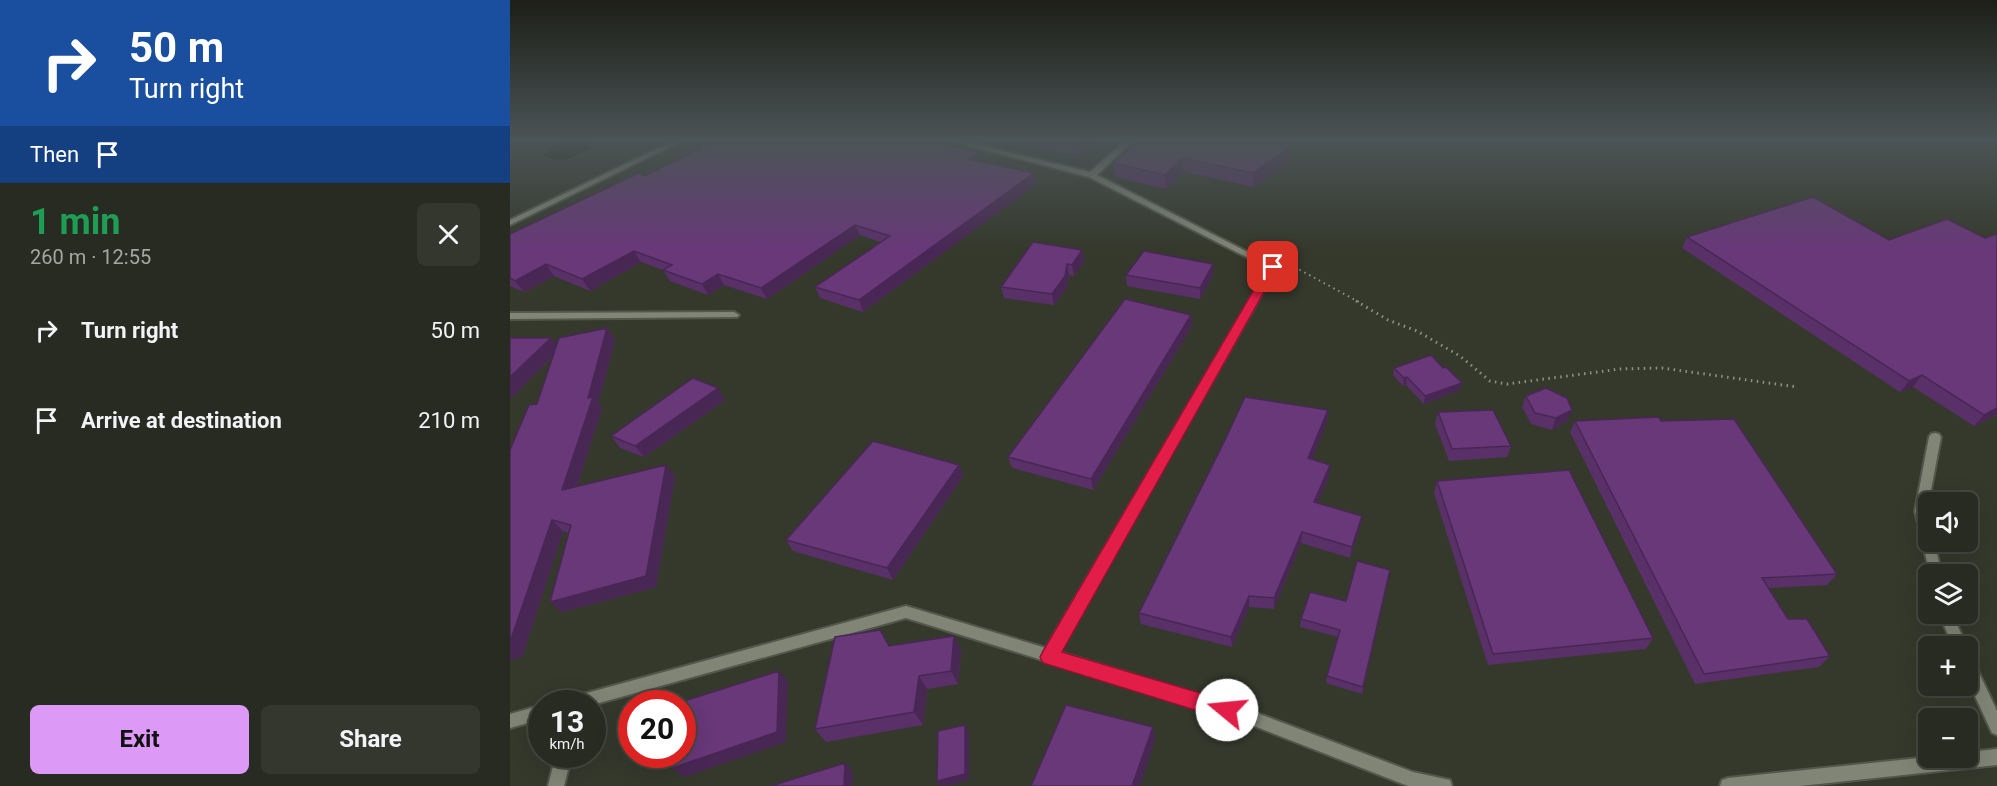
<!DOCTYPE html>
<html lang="en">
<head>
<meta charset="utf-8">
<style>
	:root { --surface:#282b21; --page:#34372e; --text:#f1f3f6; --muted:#a5a7a5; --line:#44473f; --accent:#dc99f5 }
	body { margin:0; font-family:Roboto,sans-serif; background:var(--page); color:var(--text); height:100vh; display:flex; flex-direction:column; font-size:22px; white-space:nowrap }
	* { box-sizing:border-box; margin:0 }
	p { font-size:20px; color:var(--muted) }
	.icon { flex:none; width:33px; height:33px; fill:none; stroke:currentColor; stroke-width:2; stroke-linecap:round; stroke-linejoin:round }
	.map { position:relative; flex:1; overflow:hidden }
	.drawer { display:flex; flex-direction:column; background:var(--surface); width:510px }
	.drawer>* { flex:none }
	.banner { background:#1a4fa0; color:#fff; overflow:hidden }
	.controls { position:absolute; left:1408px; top:492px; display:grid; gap:12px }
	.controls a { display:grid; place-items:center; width:60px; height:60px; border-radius:9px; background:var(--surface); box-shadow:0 6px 24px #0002,0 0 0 2px var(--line); font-size:30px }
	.speed { position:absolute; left:18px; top:690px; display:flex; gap:12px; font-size:30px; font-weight:700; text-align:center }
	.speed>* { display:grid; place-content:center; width:78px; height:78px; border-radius:50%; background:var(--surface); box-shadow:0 6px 24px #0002,0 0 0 2px var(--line); line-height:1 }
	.speed small { font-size:15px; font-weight:400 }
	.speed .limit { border:9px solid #d22; background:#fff; color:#111 }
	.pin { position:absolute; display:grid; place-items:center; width:51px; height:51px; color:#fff; margin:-26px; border-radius:12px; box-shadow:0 3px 9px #0006 }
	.me { position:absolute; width:66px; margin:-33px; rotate:287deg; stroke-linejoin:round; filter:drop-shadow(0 0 4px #0008) }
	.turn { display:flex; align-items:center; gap:21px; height:126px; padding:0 30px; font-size:27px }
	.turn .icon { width:78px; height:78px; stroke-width:2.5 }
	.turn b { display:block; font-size:42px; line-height:51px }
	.then { display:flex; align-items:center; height:57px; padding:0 30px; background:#0003; gap:12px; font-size:22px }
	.round { display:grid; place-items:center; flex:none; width:63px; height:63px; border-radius:9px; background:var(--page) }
	.head { display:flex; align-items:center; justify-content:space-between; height:102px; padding:0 30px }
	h1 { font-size:36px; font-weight:700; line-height:45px; color:#1e9e55 }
	.action { display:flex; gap:12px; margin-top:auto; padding:12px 30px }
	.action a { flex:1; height:69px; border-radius:9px; background:var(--accent); color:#111; font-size:24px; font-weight:700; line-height:69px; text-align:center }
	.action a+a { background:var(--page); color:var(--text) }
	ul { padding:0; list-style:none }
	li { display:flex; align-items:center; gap:18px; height:90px; padding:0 30px }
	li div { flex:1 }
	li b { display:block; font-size:22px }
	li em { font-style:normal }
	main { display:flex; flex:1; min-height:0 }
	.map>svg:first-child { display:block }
	.water { fill:#1b2106 }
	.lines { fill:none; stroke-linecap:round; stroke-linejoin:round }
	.lane-casing { stroke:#52564b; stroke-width:4 }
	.path-far1 { stroke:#8d9186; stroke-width:2; stroke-dasharray:1.5 4; stroke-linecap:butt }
	.path { stroke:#8d9186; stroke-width:3; stroke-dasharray:1.5 4.5; stroke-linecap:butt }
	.lane { fill:#808576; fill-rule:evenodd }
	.wall { fill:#593068 }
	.shaded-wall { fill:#492755 }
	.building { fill:#683879; stroke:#492755; stroke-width:1.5 }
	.route { fill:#e11d48; stroke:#92132f; stroke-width:1.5 }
</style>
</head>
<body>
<main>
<section class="drawer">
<div class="banner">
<div class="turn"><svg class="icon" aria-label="right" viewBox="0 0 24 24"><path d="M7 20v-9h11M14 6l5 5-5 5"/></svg><div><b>50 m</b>Turn right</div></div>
<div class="then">Then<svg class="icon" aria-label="arrive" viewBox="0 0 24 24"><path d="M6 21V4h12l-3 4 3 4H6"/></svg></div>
</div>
<div class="head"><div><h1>1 min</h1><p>260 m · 12:55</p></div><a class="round"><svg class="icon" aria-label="close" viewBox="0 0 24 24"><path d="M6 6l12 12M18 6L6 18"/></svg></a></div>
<ul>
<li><svg class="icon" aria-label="right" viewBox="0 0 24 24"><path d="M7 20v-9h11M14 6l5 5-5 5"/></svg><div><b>Turn right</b></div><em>50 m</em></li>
<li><svg class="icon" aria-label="arrive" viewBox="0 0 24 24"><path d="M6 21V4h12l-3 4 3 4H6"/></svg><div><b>Arrive at destination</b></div><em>210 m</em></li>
</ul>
<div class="action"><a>Exit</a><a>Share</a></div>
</section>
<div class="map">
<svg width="1487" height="786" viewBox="0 0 1487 786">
	<rect width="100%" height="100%" fill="#35392c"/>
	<!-- water -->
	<path class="water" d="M75,141L81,148C65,157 49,165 33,155C45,143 59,143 75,141Z"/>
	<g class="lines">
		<!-- lane casing -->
		<g class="lane-casing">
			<path id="lane" d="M165,140H174L0,225V220Z
				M437,140H449L580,172L616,140H624L587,175L767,267L549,652L739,710L903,772L940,780L942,786H898L739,724L396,618L82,705V704H55L57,699L62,697L396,606L536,648L758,268L579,177Z
				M224,312L229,315L227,317L0,319V313Z
				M1425,433L1429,434L1431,437L1417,511L1419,519V542H1424L1432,574H1420L1405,511L1419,437L1421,434Z
				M1429,614H1442L1457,646H1443Z
				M1458,658L1463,660L1487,711V735L1482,733L1458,681Z
				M32,705V719L0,728V714Z
				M1487,749V765L1290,786H1210L1212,780L1218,778L1419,757L1458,758V752Z
				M46,754H62L54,786H38Z"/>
		</g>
		<!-- path-far1 -->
		<path class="path-far1" d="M773,268L790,270L849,302"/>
		<!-- path -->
		<path class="path" d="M846,301L878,320L907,331L950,356L980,381L997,384L1110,369L1152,368L1287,387"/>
		<!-- lane -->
		<use href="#lane" class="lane"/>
	</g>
	<!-- wall -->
	<path class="wall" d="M525,140H594L570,157L527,148Z
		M629,140L781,155L773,166L743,187L673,171L656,189L605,177L603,163Z
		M470,161L524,173L526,184L353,312L310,298L305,287L370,242L350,235L257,299L214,285L198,295L160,281L153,270L131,262L80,291L44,276L14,292L0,286V234L135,176Z
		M1177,237L1487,415L1464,426L1403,387L1390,392L1172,248Z
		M572,250L574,261L564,276L559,275L557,287L544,305L494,298L491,287Z
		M616,275H703L690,299L617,286Z
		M682,326L583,490L502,468L498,457Z
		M97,328L105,340L88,403L92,408L67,486L165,476L146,587L52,612L59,533L53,531L12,657L27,404L43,356L0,399V338L47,345Z
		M884,368L950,390L914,404L896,385L893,386L883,375Z
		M1016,396L1057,421L1042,430L1021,424L1012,407Z
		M215,400L134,457L110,448L101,436Z
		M818,410L817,421L802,459L819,476L807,503L850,527L840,558L791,543L764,609L739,607L722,647L631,624L629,613Z
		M928,412L1001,446L997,457L939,461L925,424Z
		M1065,421H1151L1327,574L1317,585L1258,588L1278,619L1320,656L1309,667L1185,684L1060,432Z
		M449,465L453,476L383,580L283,551L276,540Z
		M927,481L1143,638L1136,649L978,665L924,493Z
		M880,570L852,694L816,683L817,676L828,637L790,627L791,619L836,601Z
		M444,636L451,650L448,684L417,689L413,725L316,742L305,729L380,646Z"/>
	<!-- shaded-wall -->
	<path class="shaded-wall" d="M573,140H594L570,157L567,144Z
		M782,141L781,155L773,166L743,187V173Z
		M467,152L470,162L458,159Z
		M672,158L673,171L656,189L655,175Z
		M524,173L526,184L353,312L349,300Z
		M345,225L350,235L257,299L251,288Z
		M572,250L574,261L564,276L562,265Z
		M124,251L131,262L80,291L72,279Z
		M36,264L44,276L14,292L5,281Z
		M557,264L559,275L557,287L544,305L542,294Z
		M703,264V275L690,299V288Z
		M208,274L214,285L198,295L192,284Z
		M681,315L682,326L583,490L581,479Z
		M97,328L105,340L88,403L92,408L62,501L52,490Z
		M41,338L50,349L0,399V377Z
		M1412,375L1403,387L1390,392L1399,381Z
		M897,377L896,385L893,386L894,378Z
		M952,383L950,390L914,404L915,396Z
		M208,388L215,400L134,457L125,446Z
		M1487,408V415L1464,426L1474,415Z
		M818,410L817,421L798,470V458Z
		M1062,410L1057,421L1042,430L1046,418Z
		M156,465L165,476L146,587L52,612L40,602Z
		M449,465L453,476L383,580L377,568Z
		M820,465L819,476L803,514L804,502Z
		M852,516L850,527L840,558L842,547Z
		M42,520L53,531L12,657L0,660V642Z
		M792,532L791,543L764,609V598Z
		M739,596V607L722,647L721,637Z
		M444,636L451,650L448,684L441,671Z
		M269,671L278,681L276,742L174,777L162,768Z
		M409,676L417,689L413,725L404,712Z
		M455,725L459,732V780L435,786H430L427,781Z
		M643,727L645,740L630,786H622Z
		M335,763L343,772L342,786H334Z"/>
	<!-- building -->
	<path class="building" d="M207,140H418L467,152L458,159L524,173L349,300L305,287L380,236L345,225L251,288L208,274L192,284L153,270L162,265L124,251L72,279L36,264L5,281L0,278V234L129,173L135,176Z
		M550,140H573L567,144Z
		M629,140H780L782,141L773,152L743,173L672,158L655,175L603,163Z
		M1303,197L1379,240L1437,219L1475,238L1487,234V408L1474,415L1412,375L1399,381L1177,237Z
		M523,242L572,250L562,265L557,264L555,276L542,294L491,287Z
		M634,251L703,264L690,288L616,275Z
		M615,299L681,315L581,479L498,457Z
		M97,328L78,398L83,397L52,490L156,465L136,576L40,602L61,525L42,520L0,642V450L19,405L27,404L49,338Z
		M0,338H41L0,377Z
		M921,355L933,368L936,367L952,383L915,396L897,377L894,378L884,368Z
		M183,378L208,388L125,446L101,436Z
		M1036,388L1057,398L1062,410L1046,418L1025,413L1016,396Z
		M735,397L818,410L798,458L820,465L804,502L852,516L842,547L792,532L764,598L739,596L721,637L629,613L715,440Z
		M983,410L1001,446L942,449L928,412Z
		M1149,417L1151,421L1224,419L1327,574L1252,578L1278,619H1297L1320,656L1194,674L1065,421Z
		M363,441L449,465L377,568L276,540Z
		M1059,470L1143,638L983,654L927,481Z
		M847,561L880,570L853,687L817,676L830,630L791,619L800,592L836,601Z
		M370,630L379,646L444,636L441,671L409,676L404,712L305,729L325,637Z
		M269,671L267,732L162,768L164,754H172V704H170L171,702Z
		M556,705L643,727L622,786H521Z
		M455,725V774L427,781L428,731Z
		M335,763L334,786H261Z"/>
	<!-- sky -->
	<linearGradient id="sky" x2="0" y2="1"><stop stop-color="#1d1f18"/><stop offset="0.56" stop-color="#4b5456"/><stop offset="1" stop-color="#4b5456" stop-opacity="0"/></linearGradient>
	<rect width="1487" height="250" fill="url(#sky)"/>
	<!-- route -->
	<path class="route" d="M763,264L768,267L552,652L717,701L723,704L726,710L723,717L717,720L533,663L530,657L533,651L757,267Z"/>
</svg>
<div class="controls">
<a><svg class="icon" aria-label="sound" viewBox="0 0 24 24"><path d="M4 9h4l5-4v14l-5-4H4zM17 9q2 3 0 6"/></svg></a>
<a><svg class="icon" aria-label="layers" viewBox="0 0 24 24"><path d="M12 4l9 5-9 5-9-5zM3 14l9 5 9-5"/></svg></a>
<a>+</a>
<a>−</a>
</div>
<div class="speed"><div>13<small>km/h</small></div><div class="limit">20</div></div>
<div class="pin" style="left:763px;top:267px;background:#d93025"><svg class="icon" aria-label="arrive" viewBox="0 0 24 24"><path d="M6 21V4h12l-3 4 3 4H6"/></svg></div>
<svg class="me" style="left:717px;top:710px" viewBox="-20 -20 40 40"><circle r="19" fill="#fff"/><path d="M0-13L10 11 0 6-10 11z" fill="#e11d48"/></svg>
</div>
</main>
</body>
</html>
